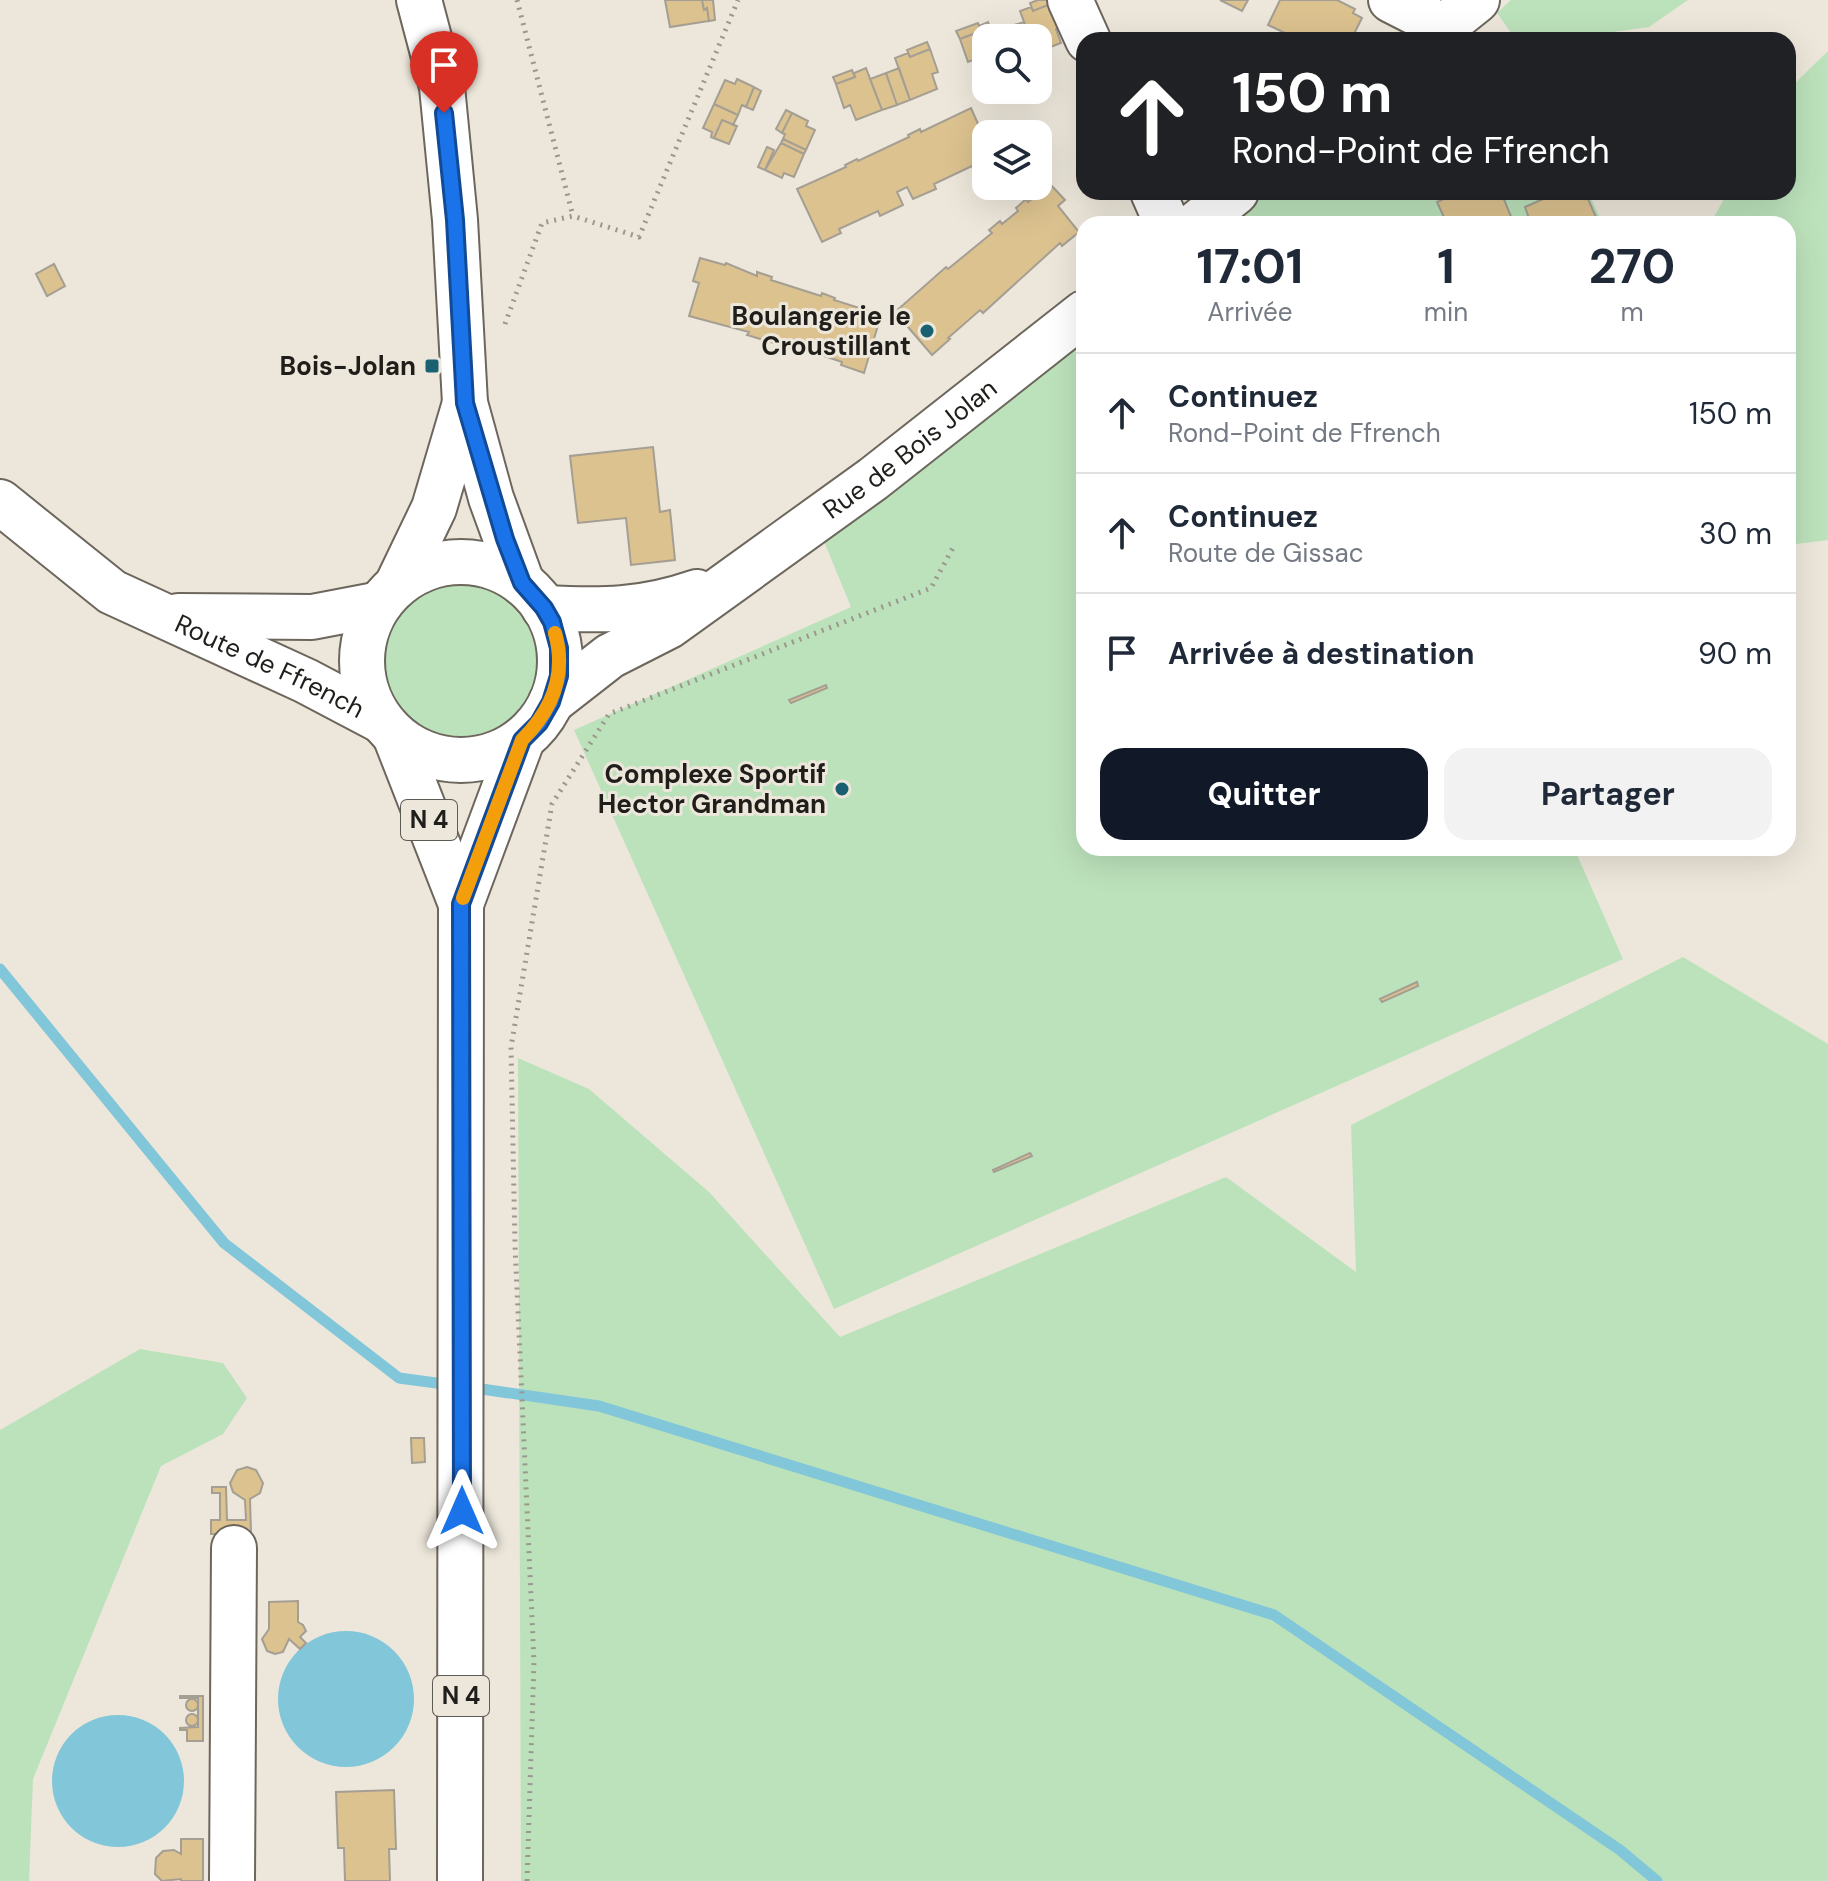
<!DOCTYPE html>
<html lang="fr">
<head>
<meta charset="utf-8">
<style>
	:root { --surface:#fff; --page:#f2f2f3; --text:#1f2937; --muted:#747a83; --line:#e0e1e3; --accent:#111827 }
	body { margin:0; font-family:"DM Sans",sans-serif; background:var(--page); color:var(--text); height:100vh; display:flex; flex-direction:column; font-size:30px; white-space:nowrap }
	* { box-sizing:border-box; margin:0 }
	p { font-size:26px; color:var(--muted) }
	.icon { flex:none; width:44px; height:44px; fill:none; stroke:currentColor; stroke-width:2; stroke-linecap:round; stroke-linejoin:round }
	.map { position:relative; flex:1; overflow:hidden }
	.drawer { position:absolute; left:1076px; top:216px; width:720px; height:640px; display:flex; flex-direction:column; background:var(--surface); border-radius:24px; box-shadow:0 8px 32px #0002 }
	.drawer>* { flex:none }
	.banner { position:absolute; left:1076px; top:32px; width:720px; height:168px; border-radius:24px; box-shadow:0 8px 32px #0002; background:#202124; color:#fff; overflow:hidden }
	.fabs { position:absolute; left:972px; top:24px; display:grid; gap:16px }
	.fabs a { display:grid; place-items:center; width:80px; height:80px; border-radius:16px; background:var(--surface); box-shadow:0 8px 32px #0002; font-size:40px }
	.pin { position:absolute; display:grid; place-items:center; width:68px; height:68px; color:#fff; margin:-82px -34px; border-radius:50% 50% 50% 0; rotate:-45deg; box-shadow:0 0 8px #0007 }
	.pin .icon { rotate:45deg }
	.me { position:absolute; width:88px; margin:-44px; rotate:0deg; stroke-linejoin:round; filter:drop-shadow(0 0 6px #0008) }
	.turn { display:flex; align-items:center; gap:28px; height:168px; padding:0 24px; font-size:36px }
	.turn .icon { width:104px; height:104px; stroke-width:2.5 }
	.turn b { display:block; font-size:56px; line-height:68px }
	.eta { display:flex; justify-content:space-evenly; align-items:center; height:136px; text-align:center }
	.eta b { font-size:48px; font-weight:700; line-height:56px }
	.button { display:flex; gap:16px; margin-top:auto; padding:16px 24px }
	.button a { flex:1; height:92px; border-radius:24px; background:var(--accent); color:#fff; font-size:32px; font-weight:700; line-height:92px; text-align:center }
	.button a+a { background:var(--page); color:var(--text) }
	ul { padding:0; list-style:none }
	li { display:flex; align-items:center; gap:24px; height:120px; padding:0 24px; border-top:2px solid var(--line) }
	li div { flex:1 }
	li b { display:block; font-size:30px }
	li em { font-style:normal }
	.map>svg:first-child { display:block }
	.green { fill:#bce2bb }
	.water { fill:#82c6d9 }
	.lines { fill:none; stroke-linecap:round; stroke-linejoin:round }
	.stream { stroke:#82c6d9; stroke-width:11 }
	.building { fill:#dcc28f; stroke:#a49e93; stroke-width:2 }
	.minor-casing { stroke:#6c665c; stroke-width:48 }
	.major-casing { stroke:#6c665c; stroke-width:48 }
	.path { stroke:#9c978e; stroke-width:5; stroke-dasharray:2 6; stroke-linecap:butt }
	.minor { stroke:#fff; stroke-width:44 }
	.major { stroke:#fff; stroke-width:44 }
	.route-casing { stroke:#114b97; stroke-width:20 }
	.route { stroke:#1a73e8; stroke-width:14 }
	.slow { stroke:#f59e0b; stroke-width:14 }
	.poi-dot { fill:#196171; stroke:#ede7db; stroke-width:3 }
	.labels { text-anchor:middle; stroke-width:6; stroke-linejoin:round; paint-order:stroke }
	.shield { fill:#ede7db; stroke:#5e5a54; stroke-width:2 }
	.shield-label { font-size:24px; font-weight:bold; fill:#201e1a }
	.poi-label { font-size:26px; font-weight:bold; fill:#201e1a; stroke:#ede7db; text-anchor:end }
	.street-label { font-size:26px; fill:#201e1a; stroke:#ede7db }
</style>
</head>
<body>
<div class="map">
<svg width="1828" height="1881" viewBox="0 0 1828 1881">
	<rect width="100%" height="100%" fill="#ede7db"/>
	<!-- green -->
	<path class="green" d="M1511,0H1688L1649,27L1555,40H1516L1497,13Z
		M1828,51V540L1788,545V224H1710L1728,192H1788V90Z
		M1256,192H1588L1603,224H1216Z
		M1084,330V848H1574L1623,959L834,1309L574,730L851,607L823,539Z
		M382 659a79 79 0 1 1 158 0a79 79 0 1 1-158 0Z
		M1683,957L1828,1044V1881H521L518,1058L589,1089L709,1192L840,1337L1226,1177L1356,1272L1351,1125Z
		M140,1349L223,1363L247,1398L223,1434L161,1466L33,1779L29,1881H0V1430Z"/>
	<!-- water -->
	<path class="water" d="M278 1699a68 68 0 1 1 136 0a68 68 0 1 1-136 0Z
		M52 1781a66 66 0 1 1 132 0a66 66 0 1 1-132 0Z"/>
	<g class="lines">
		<!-- stream -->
		<path class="stream" d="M0,969L224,1243L399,1378L451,1385
			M468,1387L599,1406L1274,1615L1620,1850L1657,1881"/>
	</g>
	<!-- building -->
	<path class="building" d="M665,0H702L704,10L707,8L709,21L670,27Z
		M702,0H713L715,20L709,21L707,8L704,10Z
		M1038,0H1052L1053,3L1033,11L1030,3Z
		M1220,0H1248L1242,11Z
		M1280,0H1337L1355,9L1353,13L1362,18L1351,40H1300L1268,25Z
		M1053,3L1062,26L1056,29L1061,43L1038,52V38H1030L1020,11L1031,7L1033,11Z
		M988,22L994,38H986V72L980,74L975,59L968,62L960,39L981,31L979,26Z
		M1024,22L1030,38H1012L1008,27Z
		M978,23L981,31L960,39L956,31Z
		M1008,27L1012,38H994L992,34Z
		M927,42L930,49L910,57L907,50Z
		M930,49L938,72L932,74L937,89L910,100L895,58L908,53L910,57Z
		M866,68L882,110L856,120L850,105L844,108L836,84L855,77L854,73Z
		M899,68L910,100L897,105L886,73Z
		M852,70L855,77L836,84L833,77Z
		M886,73L897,105L882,110L870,79Z
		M737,79L754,87L746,107L742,105L738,115L714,104L725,80L735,84Z
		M754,87L761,91L753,110L746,107Z
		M714,104L738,115L733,125L737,126L729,144L711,137L712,132L703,128Z
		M971,108L986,142V163L973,169L972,166L934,184L936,189L913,199L907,187L897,192L903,205L880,216L878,211L839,229L841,233L822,242L797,189L846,167L845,165L857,159L858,161L909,137L908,135L920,129L921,132Z
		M786,110L792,113L782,133L776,129Z
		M792,113L808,121L806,126L815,130L806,150L783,139L785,134L782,133Z
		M722,120L737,126L729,144L714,138Z
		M783,139L806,150L804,154L781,143Z
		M781,143L804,154L794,177L784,173L782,178L765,170Z
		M767,147L774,150L765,170L758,167Z
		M1050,184L1065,200L1058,206L1079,232L1062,246L1060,243L983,313L980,310L948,338L950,339L932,355L895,312L946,267L948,269L992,233L989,230L1000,221L1002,224L1018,211L1016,208L1026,199L1028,202Z
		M1459,192H1501L1514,224H1447L1437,202Z
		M1559,192H1585L1599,224H1531L1525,207Z
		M700,258L725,265L726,263L757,276V272L772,277L771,280L821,296L822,293L835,298L834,300L881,315L864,373L841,365L842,362L803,349V352L747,335L749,332L689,316L699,283L693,281Z
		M54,264L65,286L47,296L36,274Z
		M653,447L660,512L670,510L675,560L631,565L626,518L578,523L570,456Z
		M826,685L827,688L791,703L789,700Z
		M1417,982L1418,986L1382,1002L1380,999Z
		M1030,1153L1032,1156L994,1172L993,1170Z
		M411,1438H424L425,1462L412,1463Z
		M247,1467L256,1470L263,1483L260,1493L250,1499L251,1533L211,1534V1520H220V1493H212V1487H226L227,1520H246L245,1500L233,1492L230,1483L237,1470Z
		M298,1601V1622L303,1625L306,1631L300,1637L306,1643L300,1649L289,1639L283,1652L275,1654L267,1651L262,1639L269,1629V1602Z
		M180,1696H203V1741H187V1730H180V1728L198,1727V1698H180Z
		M186 1705a6 6 0 1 1 12 0a6 6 0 1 1-12 0Z
		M186 1720a6 6 0 1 1 12 0a6 6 0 1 1-12 0Z
		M394,1790L396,1849H389L390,1881H345L344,1848H338L336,1792Z
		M181,1839H203V1881H181V1879L162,1881L155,1874L156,1858L163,1851L174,1850L181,1854Z"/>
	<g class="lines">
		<!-- minor casing -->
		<g class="minor-casing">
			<g id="minor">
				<path d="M1070,0L1088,40"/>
				<path d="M1391,0L1444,27"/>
				<path d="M1427,40L1477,0"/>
				<path d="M1153,192L1167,224"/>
				<path d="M1196,224L1236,192"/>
				<path d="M544,608C602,611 642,611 697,592"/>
				<path id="s1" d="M551,702L610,656L669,626L873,479L1084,313"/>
				<path d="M232,1881L234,1548"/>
			</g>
		</g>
		<!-- major casing -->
		<g class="major-casing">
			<g id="major">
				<path d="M419,0L442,87L455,220L465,403L491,498L522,583"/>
				<path id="s2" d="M0,502L112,592L306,681L380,720"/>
				<circle cx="461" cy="661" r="99"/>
				<path d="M397,585L434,508L465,403"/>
				<path d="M178,616L312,617L380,604"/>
				<path d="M396,738L461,904"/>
				<path d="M460,1881L461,904L522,740"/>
			</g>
		</g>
		<!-- path -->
		<path class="path" d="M517,0L573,216
			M505,324L542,223L573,216L639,237L738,0
			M527,1881L534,1662L515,1245L511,1047L552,804L609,714L931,588L954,546"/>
		<!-- minor -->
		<use href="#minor" class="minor"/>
		<!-- major -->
		<use href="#major" class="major"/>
	</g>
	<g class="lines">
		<!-- route casing -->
		<g class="route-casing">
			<path id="route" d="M444,113L455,220L465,403L505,539L522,583L544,608L552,622L559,648V676L551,702L539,723L522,740L461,904L462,1511"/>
		</g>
		<!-- route -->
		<use href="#route" class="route"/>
		<!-- slow -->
		<path class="slow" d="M463,898L522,740C552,710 567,675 555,633"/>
	</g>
	<!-- markers -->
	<g class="poi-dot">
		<circle cx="927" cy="331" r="8"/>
		<rect x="424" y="358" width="16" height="16" rx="4"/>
		<circle cx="842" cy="789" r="8"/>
	</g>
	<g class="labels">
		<!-- shield labels -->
		<g class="shield">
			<rect x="401" y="800" width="56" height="40" rx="6"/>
			<rect x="433" y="1676" width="56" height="40" rx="6"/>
		</g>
		<g class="shield-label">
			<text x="429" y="828">N 4</text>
			<text x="461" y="1704">N 4</text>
		</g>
		<!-- poi labels -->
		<g class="poi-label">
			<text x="911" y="325">Boulangerie le<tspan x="911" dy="30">Croustillant</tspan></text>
			<text x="416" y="375">Bois-Jolan</text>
			<text x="826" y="783">Complexe Sportif<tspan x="826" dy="30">Hector Grandman</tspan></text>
		</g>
		<!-- street labels -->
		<g class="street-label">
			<text dy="9" stroke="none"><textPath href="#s1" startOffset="440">Rue de Bois Jolan</textPath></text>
			<text dy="9" stroke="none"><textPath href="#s2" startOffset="318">Route de Ffrench</textPath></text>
		</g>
	</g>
</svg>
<div class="fabs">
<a><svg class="icon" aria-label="search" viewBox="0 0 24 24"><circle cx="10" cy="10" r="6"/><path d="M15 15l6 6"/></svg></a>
<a><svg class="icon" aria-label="layers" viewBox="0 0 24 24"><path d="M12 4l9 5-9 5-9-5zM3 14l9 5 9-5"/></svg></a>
</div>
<div class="pin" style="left:444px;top:113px;background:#d93025"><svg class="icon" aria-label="arrive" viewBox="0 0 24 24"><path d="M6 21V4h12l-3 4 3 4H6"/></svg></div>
<svg class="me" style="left:462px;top:1511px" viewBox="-20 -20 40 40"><path d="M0-17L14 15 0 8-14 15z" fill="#1a73e8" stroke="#fff" stroke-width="4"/></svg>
<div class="banner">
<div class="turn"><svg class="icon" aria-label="ahead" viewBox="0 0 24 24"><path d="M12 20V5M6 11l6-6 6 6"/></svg><div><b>150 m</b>Rond-Point de Ffrench</div></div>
</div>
<section class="drawer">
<div class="eta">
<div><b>17:01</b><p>Arrivée</p></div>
<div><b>1</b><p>min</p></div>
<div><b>270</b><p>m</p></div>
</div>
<ul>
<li><svg class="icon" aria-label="ahead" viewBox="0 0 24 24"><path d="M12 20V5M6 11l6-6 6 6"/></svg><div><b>Continuez</b><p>Rond-Point de Ffrench</p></div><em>150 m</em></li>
<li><svg class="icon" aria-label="ahead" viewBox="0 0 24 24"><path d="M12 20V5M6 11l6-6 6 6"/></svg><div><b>Continuez</b><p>Route de Gissac</p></div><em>30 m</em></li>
<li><svg class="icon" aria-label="arrive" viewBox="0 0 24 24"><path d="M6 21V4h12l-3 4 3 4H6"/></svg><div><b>Arrivée à destination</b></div><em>90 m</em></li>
</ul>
<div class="button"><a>Quitter</a><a>Partager</a></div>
</section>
</div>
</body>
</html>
